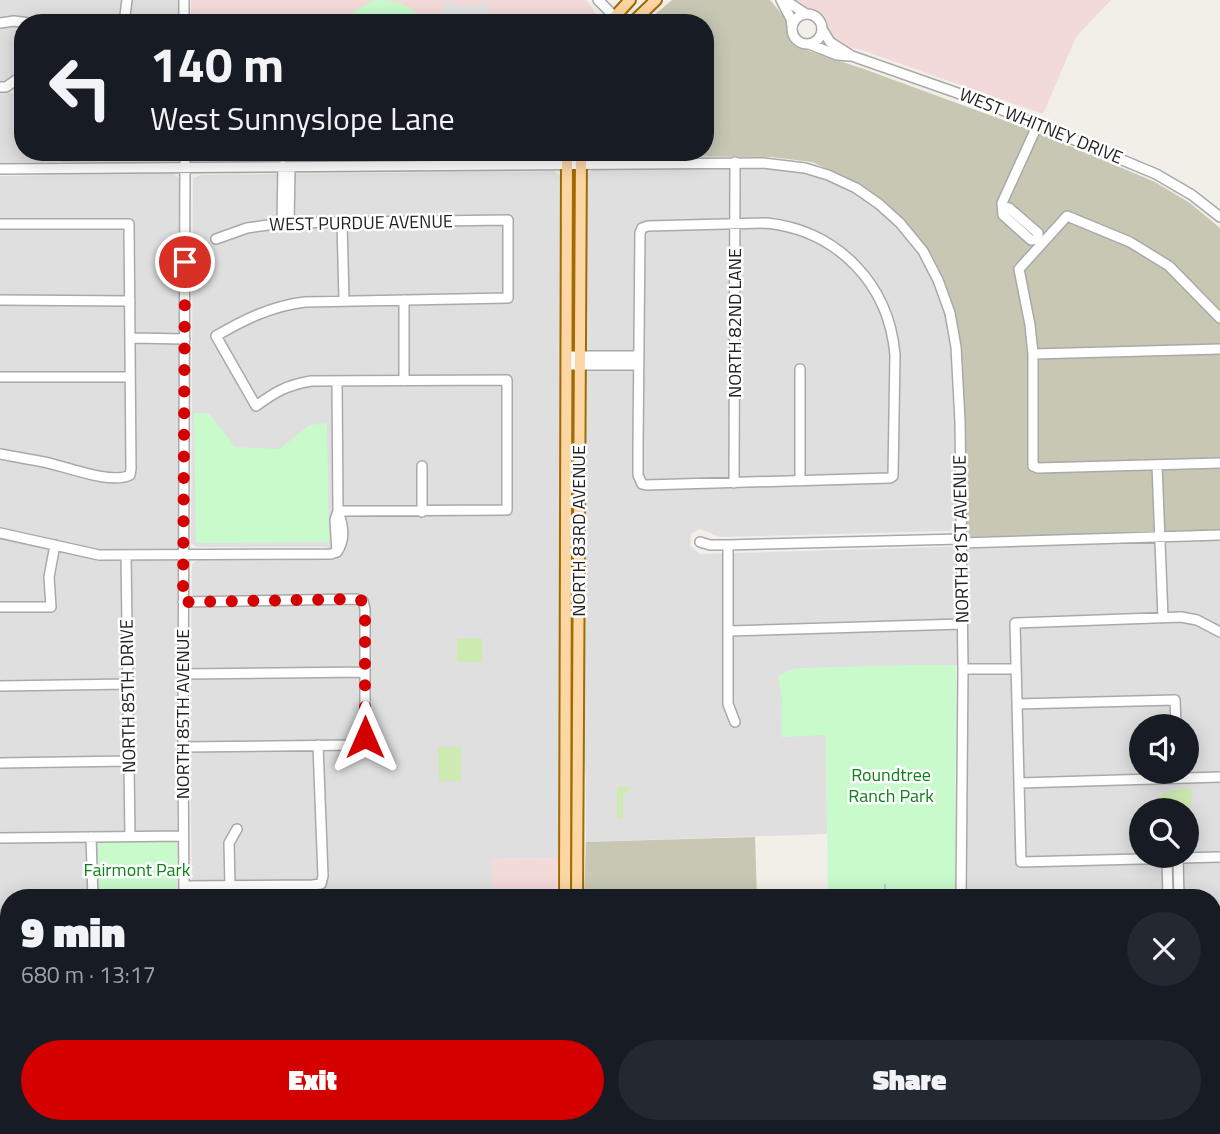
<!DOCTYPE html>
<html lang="en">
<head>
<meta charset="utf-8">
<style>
	:root { --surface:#171b24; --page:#242831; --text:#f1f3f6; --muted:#9ea1a6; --accent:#d40000 }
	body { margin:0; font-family:"Titillium Web",sans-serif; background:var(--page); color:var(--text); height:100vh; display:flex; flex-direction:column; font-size:26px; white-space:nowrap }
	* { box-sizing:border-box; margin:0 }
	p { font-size:23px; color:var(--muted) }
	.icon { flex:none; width:38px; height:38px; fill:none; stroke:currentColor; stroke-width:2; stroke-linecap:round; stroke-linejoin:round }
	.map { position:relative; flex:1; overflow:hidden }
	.panel { position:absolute; left:0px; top:889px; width:1222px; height:245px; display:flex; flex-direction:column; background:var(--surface); border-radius:28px 28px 0 0; box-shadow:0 4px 18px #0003 }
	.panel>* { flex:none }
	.hud { position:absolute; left:14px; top:14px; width:700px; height:147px; border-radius:28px; box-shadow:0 4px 18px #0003; background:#171b24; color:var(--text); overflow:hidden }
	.buttons { position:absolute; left:1129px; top:714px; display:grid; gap:14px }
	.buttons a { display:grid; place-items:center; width:70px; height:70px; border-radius:50%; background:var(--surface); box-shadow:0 4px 18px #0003; font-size:35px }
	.pin { position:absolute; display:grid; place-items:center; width:60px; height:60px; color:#fff; margin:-30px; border:4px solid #fff; border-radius:50%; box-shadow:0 2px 7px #0007 }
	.me { position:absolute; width:77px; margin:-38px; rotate:0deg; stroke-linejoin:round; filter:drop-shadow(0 0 5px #0008) }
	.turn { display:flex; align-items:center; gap:24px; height:147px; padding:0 21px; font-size:32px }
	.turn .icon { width:91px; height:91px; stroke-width:2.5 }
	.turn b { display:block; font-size:49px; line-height:60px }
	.round { display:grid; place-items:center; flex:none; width:74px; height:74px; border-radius:37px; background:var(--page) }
	.summary { display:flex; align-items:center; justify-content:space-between; height:119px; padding:0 21px }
	h1 { font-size:42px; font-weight:800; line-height:52px }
	.primary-button { display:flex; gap:14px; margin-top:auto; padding:14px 21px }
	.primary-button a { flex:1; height:80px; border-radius:42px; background:var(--accent); color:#fff; font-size:28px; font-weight:800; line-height:80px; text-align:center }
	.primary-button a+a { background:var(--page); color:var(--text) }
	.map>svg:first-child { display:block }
	.residential { fill:#e0dfdf; fill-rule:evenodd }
	.commercial { fill:#f2dad9 }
	.industrial { fill:#ebdbe8 }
	.religious { fill:#d0d0d0 }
	.construction { fill:#c7c7b4 }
	.grass { fill:#cdebb0 }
	.park { fill:#c8facc }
	.parking { fill:#e2e2e2 }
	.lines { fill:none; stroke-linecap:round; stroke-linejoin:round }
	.stream { stroke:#aad3df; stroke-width:2 }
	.minor-casing { stroke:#a9a9a9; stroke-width:12 }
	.major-casing { stroke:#a06b00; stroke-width:14 }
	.minor { stroke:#fff; stroke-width:9 }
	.major { stroke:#fcd6a4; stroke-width:10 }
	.route { stroke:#d40000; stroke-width:12; stroke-dasharray:0 21.6 }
	.labels { text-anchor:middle; stroke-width:5; stroke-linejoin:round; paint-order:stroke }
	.street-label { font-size:18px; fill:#222; stroke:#fff }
	.park-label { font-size:18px; fill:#0c8416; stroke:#fff }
</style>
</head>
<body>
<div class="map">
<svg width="1220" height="1134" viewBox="0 0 1220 1134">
	<rect width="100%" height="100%" fill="#f2efe9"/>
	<!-- residential -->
	<path class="residential" d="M0,0H178V23H23V85L0,83Z
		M23,91V152H61V162L0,163V93H18Z
		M760,166L785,168L807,173L841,186L860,197L882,213L900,230L918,252L930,274L946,315L952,352V376L956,407V524L949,531L720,537L700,529L691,534L690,546L700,554L1220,539V908L1213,909V898H967V665L810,668L793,669L778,676L826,734L827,834L586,842V778L583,749V597L585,543L586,174L593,170ZM1141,726H1186V772H1141ZM1141,810H1186V856H1141Z
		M554,171L561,176L562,181L561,834L558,858L492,859V898H192L190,726L192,564L198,560H334L344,553L325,547H197L191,543L193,178L202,175Z
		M174,174L179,178L177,898H9V933L0,934V176Z
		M0,954H7V1028L9,1029V1125H174V1134H0Z
		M188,1125H555L556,1134H188Z
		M581,1125H782V1134H581Z"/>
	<!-- commercial -->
	<path class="commercial" d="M191,0H586L599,18L598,23H191Z
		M794,0H1111L1076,37L1043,114L861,50L840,45L830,36L810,11Z
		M191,152H554L548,157L444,159L425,155L406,156L382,159L197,161L192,158Z
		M558,858L557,898H492V859Z
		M1213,1027H1220V1134H968V1125H1213Z"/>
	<!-- industrial -->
	<path class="industrial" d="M1220,927V1027H1213V928Z"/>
	<!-- religious -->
	<path class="religious" d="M61,152H178V156L176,160L171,161L61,162Z"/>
	<!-- construction -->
	<path class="construction" d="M672,0H770L786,19L787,30L790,42L797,47L864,69L1044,135L1155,182L1190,203L1220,228V531L971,537L965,526L959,341L955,311L946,286L933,258L918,236L893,210L841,175L812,162L771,157L599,156L591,152H705V23H645Z
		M755,837L757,898H584L586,842Z"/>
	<!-- grass -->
	<path class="grass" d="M482,638V662H457V639Z
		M438,747H461V781H439Z
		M617,787H630V790L623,793V818H617Z
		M1183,788L1191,789C1193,802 1191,802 1187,813L1186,810H1155L1157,799L1164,793Z
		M421,1125H453V1134H421Z"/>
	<!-- park -->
	<path class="park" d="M376,0C397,0 413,5 425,23H344C353,11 362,5 376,0Z
		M194,413H209L235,447L279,449L310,425L327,423L329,542L196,543Z
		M915,665H956L955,898H828L826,735L781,737L782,700L778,676L793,669L810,668Z
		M98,842H177V898H98Z
		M782,1125H968V1134H782Z"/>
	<!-- parking -->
	<path class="parking" d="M448,1L465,7L476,6L487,2L492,20L485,23H453L445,21L438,17Z"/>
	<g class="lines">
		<!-- stream -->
		<path class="stream" d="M885,885V898"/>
		<!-- minor casing -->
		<g class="minor-casing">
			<path id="minor" d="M184,0V23
				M598,0L621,23
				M781,0L791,19L792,26
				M785,0L806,14
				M792 29a15 15 0 1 1 30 0a15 15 0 1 1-30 0Z
				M0,23L14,21L29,23
				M124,23L127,0
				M822,29L830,42L852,56L983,102L1156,174L1192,195L1220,217
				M809,44L837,55L850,56
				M0,87H6L16,80
				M0,169L763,163L805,168L828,175L856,188L879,204L900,223L923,251L938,280L950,313L956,347L960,421L963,669L961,898
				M1003,207L1009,208L1038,233V239L1031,240L1003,215L1002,203L1038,124
				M342,222L344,301
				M282,223L283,166
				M289,223L290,167
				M767,223C838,231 889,284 895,355L893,476L890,478L646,485L642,484L638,475V446L640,233L642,228L648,226Z
				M0,224H129L131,469L130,475C111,485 65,466 44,462C29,459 15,457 0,454
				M216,239L247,228L282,223L508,220V298L305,302C272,306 245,319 216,336L256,406C275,392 287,385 311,381L507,380V510L338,511
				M0,300L130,301
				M404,300V381
				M1220,318L1169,266L1130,242L1067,216L1019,269L1030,325L1033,354V466L1038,468L1220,463
				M130,338L185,339
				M1033,354L1220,349
				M567,356H639
				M567,365H639
				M800,369V481
				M0,377H130
				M1157,465L1163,618
				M734,483L735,162
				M422,512V466
				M0,533L99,555L331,554L337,552
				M700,542L710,545H728L960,539
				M961,543L1220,535
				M728,545V704L735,722
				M337,552C346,539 343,525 338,511L337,381
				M337,552L335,520L338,511
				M126,555L130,836
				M0,607H51L49,577L55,545
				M729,631L962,624
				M1220,632L1197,620L1181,617L1015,623L1021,862L1220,857
				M963,669H1016
				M184,674L364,672
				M0,686L128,684
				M1017,704L1175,700L1176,726
				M183,747L356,745L363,743L365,737V609L363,601L356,599L183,602
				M0,763L129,761
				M1019,783L1220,777
				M91,837L93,898
				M0,838L183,836
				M1167,858L1168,898
				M1178,858L1179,898
				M184,886L312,885L321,884L323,876L318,745
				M230,886L229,843L237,829
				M184,898L183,747L185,152
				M0,915H9
				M0,1102H9
				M183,1125V1134"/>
		</g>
		<!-- major casing -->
		<g class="major-casing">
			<path id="major" d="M609,23L630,0
				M632,23L656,0
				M565,898L567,152
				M577,898L581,152
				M1213,918H1220
				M0,944H9
				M564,1134V1125
				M576,1134V1125"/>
		</g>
		<!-- minor -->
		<use href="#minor" class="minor"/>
		<!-- major -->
		<use href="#major" class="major"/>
	</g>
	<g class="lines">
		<!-- route -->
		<path class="route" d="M185,262L183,602L356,599L363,601L365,610V737"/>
	</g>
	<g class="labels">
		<!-- street labels -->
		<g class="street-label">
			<text transform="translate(1041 126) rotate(22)" y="6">WEST WHITNEY DRIVE</text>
			<text transform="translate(361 223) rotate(-1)" y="6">WEST PURDUE AVENUE</text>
			<text transform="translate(735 323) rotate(-90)" y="6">NORTH 82ND LANE</text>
			<text transform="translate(579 531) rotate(-90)" y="6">NORTH 83RD AVENUE</text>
			<text transform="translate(961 539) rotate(-91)" y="6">NORTH 81ST AVENUE</text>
			<text transform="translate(128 696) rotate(-91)" y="6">NORTH 85TH DRIVE</text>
			<text transform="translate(183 714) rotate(-90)" y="6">NORTH 85TH AVENUE</text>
		</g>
		<!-- park labels -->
		<g class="park-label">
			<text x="891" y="781">Roundtree<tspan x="891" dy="21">Ranch Park</tspan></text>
			<text x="137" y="876">Fairmont Park</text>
		</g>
	</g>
</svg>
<div class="buttons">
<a><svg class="icon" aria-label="sound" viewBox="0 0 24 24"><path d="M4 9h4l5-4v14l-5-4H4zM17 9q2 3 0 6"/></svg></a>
<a><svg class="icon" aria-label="search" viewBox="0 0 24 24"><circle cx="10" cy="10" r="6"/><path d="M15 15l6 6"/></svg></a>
</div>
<div class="pin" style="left:185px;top:262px;background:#d93025"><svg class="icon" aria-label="arrive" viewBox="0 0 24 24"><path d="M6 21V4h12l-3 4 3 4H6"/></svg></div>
<svg class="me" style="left:365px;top:737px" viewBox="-20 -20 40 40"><path d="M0-17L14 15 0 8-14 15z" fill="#d40000" stroke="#fff" stroke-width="4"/></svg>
<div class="hud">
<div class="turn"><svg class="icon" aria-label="left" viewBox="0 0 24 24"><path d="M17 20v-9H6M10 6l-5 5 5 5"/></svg><div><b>140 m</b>West Sunnyslope Lane</div></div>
</div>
<section class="panel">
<div class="summary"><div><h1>9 min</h1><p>680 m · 13:17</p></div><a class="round"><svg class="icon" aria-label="close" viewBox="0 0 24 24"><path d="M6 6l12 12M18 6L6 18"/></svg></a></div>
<div class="primary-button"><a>Exit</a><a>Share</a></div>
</section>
</div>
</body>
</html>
